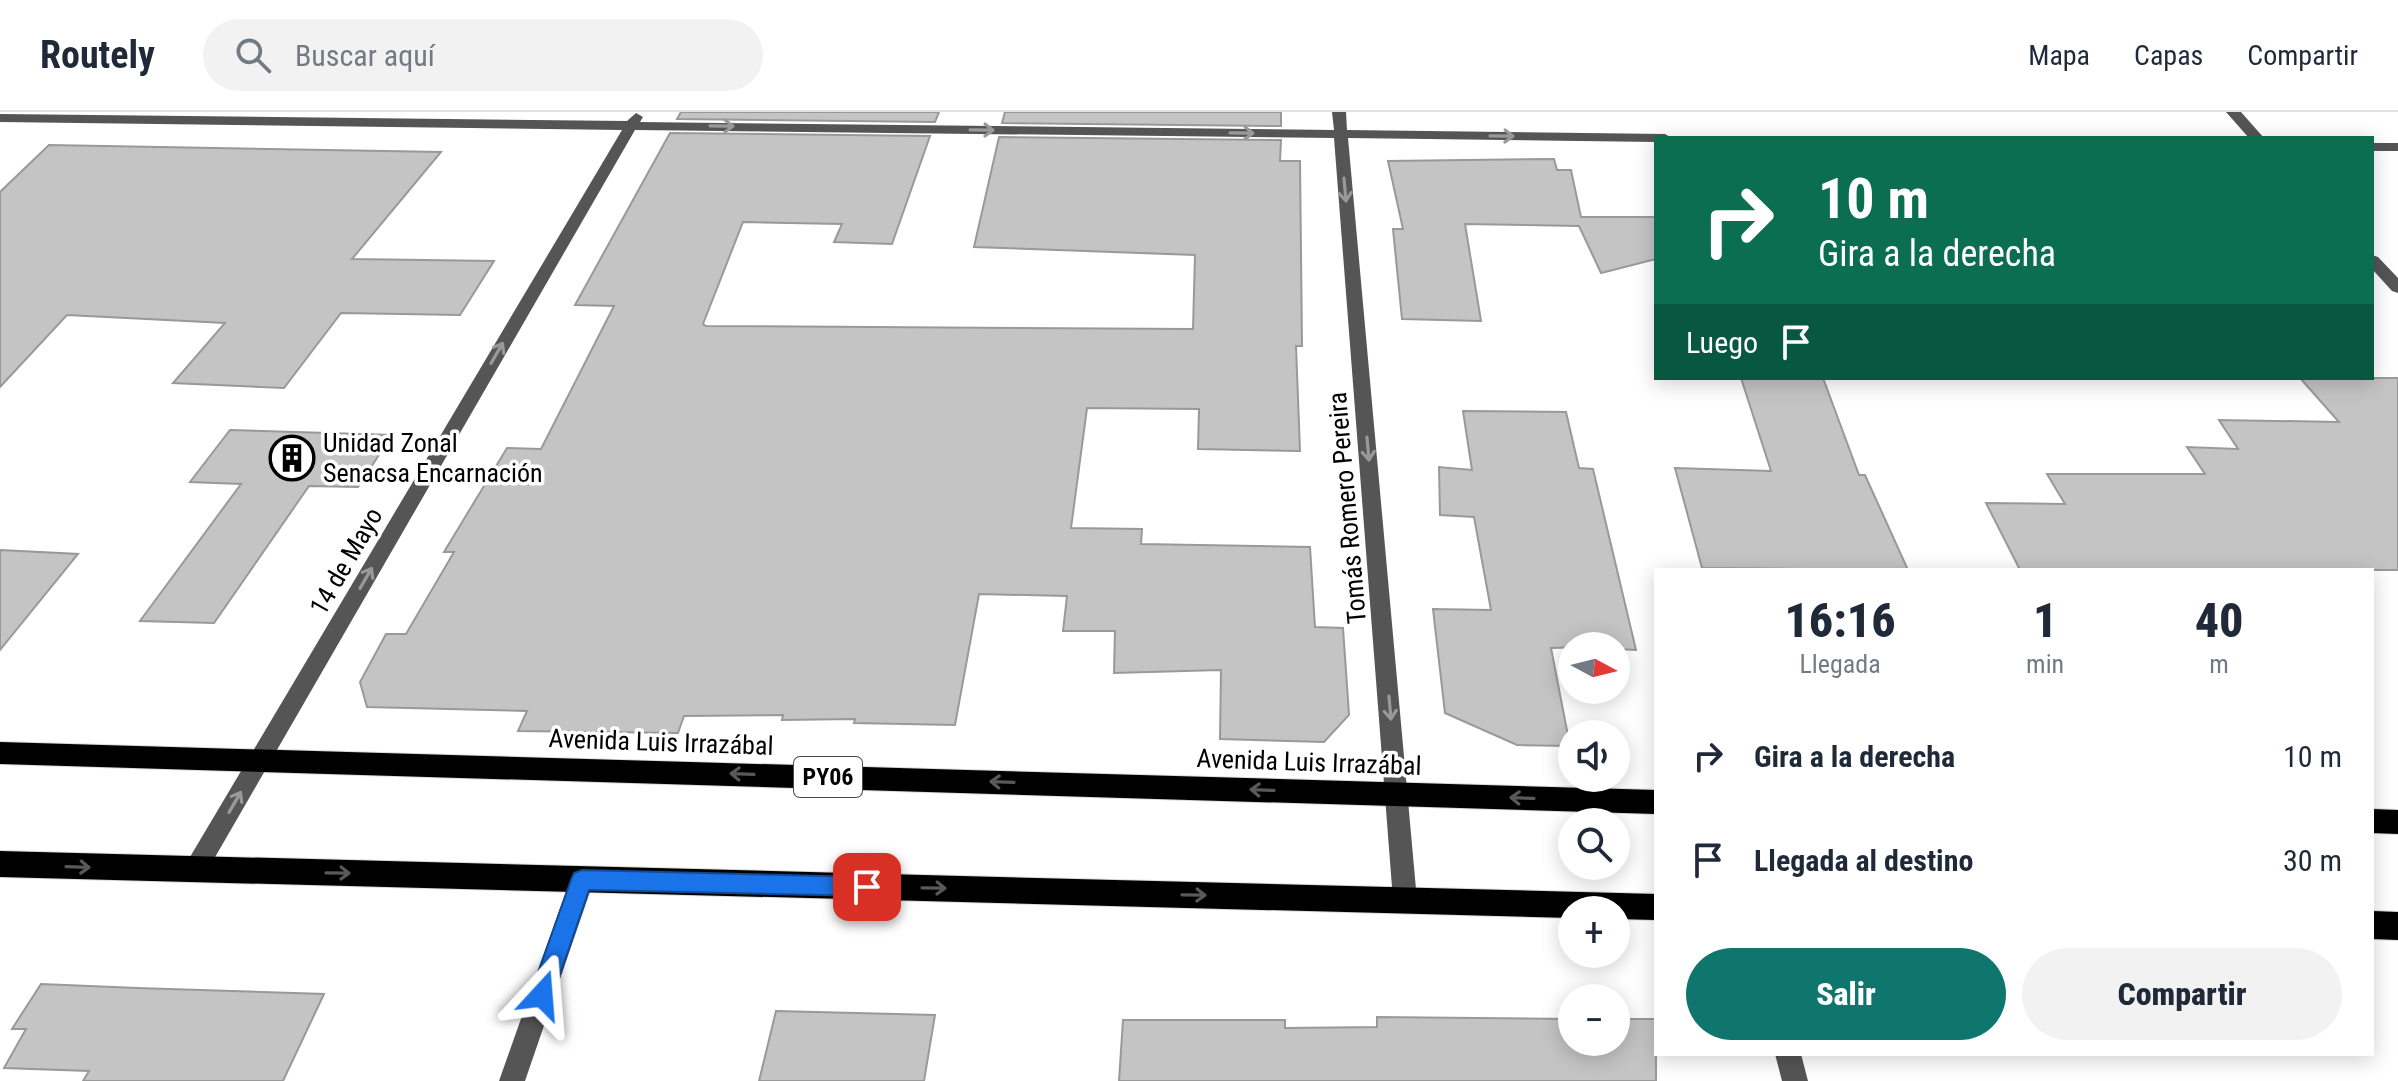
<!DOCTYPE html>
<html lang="es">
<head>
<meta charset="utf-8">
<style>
	:root { --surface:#fff; --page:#f2f2f3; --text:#1f2937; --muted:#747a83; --line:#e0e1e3; --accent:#0f766e }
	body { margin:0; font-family:"Roboto Condensed",sans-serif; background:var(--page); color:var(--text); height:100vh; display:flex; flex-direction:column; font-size:30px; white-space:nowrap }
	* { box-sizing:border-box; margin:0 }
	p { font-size:26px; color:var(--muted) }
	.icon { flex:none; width:44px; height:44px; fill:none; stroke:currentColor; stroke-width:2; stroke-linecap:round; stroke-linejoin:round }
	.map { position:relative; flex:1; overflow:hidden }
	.panel { position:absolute; left:1654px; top:456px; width:720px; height:488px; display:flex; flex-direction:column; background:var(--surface); border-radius:0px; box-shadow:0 4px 20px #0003 }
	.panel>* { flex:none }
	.banner { position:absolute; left:1654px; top:24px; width:720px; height:244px; border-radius:0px; box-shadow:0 4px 20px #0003; background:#0b6e4f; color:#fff; overflow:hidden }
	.needle { width:52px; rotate:97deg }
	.buttons { position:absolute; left:1558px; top:520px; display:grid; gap:16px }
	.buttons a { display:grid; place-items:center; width:72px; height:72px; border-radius:50%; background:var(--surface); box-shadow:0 4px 20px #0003; font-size:40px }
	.pin { position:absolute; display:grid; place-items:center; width:68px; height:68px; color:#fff; margin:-34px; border-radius:16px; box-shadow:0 4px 12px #0006 }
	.me { position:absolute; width:88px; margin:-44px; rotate:19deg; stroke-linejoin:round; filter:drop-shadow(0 0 6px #0008) }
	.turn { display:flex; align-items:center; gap:28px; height:168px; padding:0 32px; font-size:36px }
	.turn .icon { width:104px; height:104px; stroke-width:2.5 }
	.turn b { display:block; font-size:56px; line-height:68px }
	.then { display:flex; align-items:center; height:76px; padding:0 32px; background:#0003; gap:16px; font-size:30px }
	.eta { display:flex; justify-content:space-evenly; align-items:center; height:136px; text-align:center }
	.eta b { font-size:48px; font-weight:800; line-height:56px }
	.button { display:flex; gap:16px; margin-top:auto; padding:16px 32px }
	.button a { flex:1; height:92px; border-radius:48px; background:var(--accent); color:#fff; font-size:32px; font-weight:800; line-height:92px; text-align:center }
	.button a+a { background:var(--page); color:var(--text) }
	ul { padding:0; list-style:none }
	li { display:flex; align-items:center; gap:24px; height:104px; padding:0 32px }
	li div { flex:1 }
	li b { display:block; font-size:30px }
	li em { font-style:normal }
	header { display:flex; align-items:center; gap:48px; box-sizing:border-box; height:112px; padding:0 40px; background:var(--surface); border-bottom:2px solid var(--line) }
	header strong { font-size:38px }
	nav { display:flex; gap:44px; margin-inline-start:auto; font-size:28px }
	.search { width:560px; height:72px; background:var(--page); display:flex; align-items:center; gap:20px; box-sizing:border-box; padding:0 28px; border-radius:44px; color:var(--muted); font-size:30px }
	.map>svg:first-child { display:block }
	.building { fill:#c4c4c4; stroke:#999; stroke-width:2 }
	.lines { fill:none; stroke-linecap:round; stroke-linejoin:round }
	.highway-casing { stroke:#dbdbdb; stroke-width:2 }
	.minor { fill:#555; fill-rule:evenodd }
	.highway { fill:#000; fill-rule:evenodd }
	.oneway { stroke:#999 }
	.oneway2 { stroke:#595959 }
	.route { fill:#1a73e8; stroke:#114b97; stroke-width:2 }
	.labels { text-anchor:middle; stroke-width:7; stroke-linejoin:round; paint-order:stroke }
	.shield { fill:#fff; stroke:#4c4c4c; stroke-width:2 }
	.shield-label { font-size:24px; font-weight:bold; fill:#000 }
	.poi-label { font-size:26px; fill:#000; stroke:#fff; text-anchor:start }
	.street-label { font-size:26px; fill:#000; stroke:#fff }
</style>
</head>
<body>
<header>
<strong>Routely</strong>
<div class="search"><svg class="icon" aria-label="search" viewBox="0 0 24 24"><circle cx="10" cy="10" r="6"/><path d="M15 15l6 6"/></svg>Buscar aquí</div>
<nav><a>Mapa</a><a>Capas</a><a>Compartir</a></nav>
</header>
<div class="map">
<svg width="2398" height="969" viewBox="0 0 2398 969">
	<rect width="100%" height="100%" fill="#fff"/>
	<!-- building -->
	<path class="building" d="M681,0H939L935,10L677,7Z
		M1005,0H1281V14L1002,11Z
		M670,21L930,24L892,132L834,130L842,112L743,110L703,212L706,214L1193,217L1195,143L974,135L999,25L1281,28L1280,49H1300L1302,234H1296L1300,339L1198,337L1199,297L1087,296L1071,416L1142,417L1141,432L1310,435L1315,515L1343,516L1349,603L1324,630L1220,627L1221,558L1114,561L1115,519H1063L1067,484L979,482L955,613L854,611L855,607L782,608L783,603L684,604L678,621L518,619L527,599L367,595L360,570L386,522H406L454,440H444L507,336L541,337L614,194L575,193Z
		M49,33L441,40L352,147L494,149L460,203L341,201L284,276L173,271L225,211L67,203L0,275V80Z
		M1554,47L1557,58H1571L1581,105H1656V147L1601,161L1579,114L1465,112L1481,209L1402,207L1393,117H1403L1388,49Z
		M1741,266H1823L1859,363H1865L1908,458L1702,456L1675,356L1771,359Z
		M2300,266H2398V458H2020L1986,391L2065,392L2047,362H2205L2187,335L2238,337L2219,308L2339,310Z
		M1463,299L1566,300L1579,356L1593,357L1636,538L1616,537V534L1551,536L1570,634L1517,633L1445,601L1433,497L1491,498L1474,405L1440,403L1439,355L1472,358Z
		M230,318L392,323L358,375L309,374L214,511L140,509L241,372L190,370Z
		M0,438L78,442L0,538Z
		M41,872L137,876L324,882L283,969H83L89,959L4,956L26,917H12Z
		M776,899L935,903L924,969H759Z
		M1377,905L1572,907V930H1616V907H1656V969H1119L1123,908H1285V916L1377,915Z"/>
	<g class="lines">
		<!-- highway casing -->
		<g class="highway-casing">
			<path id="highway" d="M0,630L1656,678V702L0,652Z
				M2372,697L2398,698V722L2372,721Z
				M0,739L1656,782V808L1616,807V798H1572V806L0,765Z
				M2372,799L2398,800V828L2372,827Z"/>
		</g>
		<!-- minor -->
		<path class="minor" d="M1332,0H1346L1347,18L1665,22L1672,26H1656V30L1348,26L1417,788L1413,796L1405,799L1397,796L1393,788L1334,26L635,18L203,766L195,769L187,766L183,758L187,750L622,18L0,10V2L627,9L636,1L643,5L640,10L1334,18Z
			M2226,0H2241L2264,26H2249Z
			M2372,31H2398V39H2372Z
			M2372,143L2378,145L2398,166V181L2392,179L2372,157Z
			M582,757L590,760L594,768L525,969H499L570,768L574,760Z
			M1775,942H1801L1808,969H1782Z"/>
		<!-- highway -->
		<use href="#highway" class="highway"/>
	</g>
	<!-- one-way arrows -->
	<defs><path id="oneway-shaft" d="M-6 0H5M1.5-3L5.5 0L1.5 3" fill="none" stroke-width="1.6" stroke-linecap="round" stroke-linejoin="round" transform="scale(2)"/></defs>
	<g class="oneway">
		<use href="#oneway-shaft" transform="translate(722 14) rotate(1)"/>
		<use href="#oneway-shaft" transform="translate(982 18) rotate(1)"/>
		<use href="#oneway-shaft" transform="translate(1242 21) rotate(1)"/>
		<use href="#oneway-shaft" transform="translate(1502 24) rotate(1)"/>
		<use href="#oneway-shaft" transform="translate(1345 78) rotate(85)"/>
		<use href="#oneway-shaft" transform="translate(497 241) rotate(-60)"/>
		<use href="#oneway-shaft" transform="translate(1368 337) rotate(85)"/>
		<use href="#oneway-shaft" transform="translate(366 466) rotate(-60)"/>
		<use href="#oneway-shaft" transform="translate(1390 596) rotate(85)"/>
		<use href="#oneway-shaft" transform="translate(235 690) rotate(-60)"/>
	</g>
	<g class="oneway2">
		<use href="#oneway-shaft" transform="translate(742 662) rotate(-178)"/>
		<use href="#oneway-shaft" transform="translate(1002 670) rotate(-178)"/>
		<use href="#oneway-shaft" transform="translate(1262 678) rotate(-178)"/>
		<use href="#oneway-shaft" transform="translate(1522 686) rotate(-178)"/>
		<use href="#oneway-shaft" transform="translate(78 755) rotate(2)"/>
		<use href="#oneway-shaft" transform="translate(338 761) rotate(1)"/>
		<use href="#oneway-shaft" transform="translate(934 776) rotate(1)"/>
		<use href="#oneway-shaft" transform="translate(1194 783) rotate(1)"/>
	</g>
	<!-- route -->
	<path class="route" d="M582,758L867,765L874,768L877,775L874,782L867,784L589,778L553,883L550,890L542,894L534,890L530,883L571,768L574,761Z"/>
	<!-- icons -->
	<defs>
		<g id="building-ring" transform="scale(2.3)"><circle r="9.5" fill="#fff" stroke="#000" stroke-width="1.5"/><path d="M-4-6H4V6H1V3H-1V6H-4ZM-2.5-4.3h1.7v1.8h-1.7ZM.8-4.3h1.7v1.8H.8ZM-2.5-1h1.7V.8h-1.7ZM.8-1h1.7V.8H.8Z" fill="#000"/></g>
	</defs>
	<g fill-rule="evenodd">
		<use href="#building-ring" x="292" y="346"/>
	</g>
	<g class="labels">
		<!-- shield labels -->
		<rect class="shield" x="794" y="645" width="68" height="40" rx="6"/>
		<g class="shield-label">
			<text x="828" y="673">PY06</text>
		</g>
		<!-- poi labels -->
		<g class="poi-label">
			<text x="323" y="340">Unidad Zonal<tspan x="323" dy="30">Senacsa Encarnación</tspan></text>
		</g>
		<!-- street labels -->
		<g class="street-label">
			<text transform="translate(1347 396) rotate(-95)" y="9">Tomás Romero Pereira</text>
			<text transform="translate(346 449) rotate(-60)" y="9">14 de Mayo</text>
			<text transform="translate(661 630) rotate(2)" y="9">Avenida Luis Irrazábal</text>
			<text transform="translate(1309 650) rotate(2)" y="9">Avenida Luis Irrazábal</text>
		</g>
	</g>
</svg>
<div class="buttons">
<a><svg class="needle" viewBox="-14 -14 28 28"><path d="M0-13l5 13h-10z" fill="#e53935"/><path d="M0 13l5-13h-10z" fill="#747a83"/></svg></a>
<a><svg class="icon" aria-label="sound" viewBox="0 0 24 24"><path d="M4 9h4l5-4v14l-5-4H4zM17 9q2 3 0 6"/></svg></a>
<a><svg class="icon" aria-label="search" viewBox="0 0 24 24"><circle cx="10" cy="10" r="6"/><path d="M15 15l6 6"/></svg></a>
<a>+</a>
<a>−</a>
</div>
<div class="pin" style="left:867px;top:775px;background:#d93025"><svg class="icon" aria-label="arrive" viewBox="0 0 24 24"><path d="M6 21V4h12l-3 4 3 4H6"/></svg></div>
<svg class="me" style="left:542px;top:883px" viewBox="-20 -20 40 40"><path d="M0-17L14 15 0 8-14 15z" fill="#1a73e8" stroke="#fff" stroke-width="4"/></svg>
<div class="banner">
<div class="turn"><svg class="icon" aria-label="right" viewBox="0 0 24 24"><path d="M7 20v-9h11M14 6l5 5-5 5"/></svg><div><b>10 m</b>Gira a la derecha</div></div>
<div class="then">Luego<svg class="icon" aria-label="arrive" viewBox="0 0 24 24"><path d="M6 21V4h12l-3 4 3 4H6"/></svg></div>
</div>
<section class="panel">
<div class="eta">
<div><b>16:16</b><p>Llegada</p></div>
<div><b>1</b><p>min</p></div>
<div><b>40</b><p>m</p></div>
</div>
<ul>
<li><svg class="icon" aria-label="right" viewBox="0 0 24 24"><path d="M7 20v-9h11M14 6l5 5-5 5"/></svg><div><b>Gira a la derecha</b></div><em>10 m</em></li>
<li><svg class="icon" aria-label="arrive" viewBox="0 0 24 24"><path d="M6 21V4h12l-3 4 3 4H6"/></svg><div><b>Llegada al destino</b></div><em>30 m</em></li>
</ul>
<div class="button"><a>Salir</a><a>Compartir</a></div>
</section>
</div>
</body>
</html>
